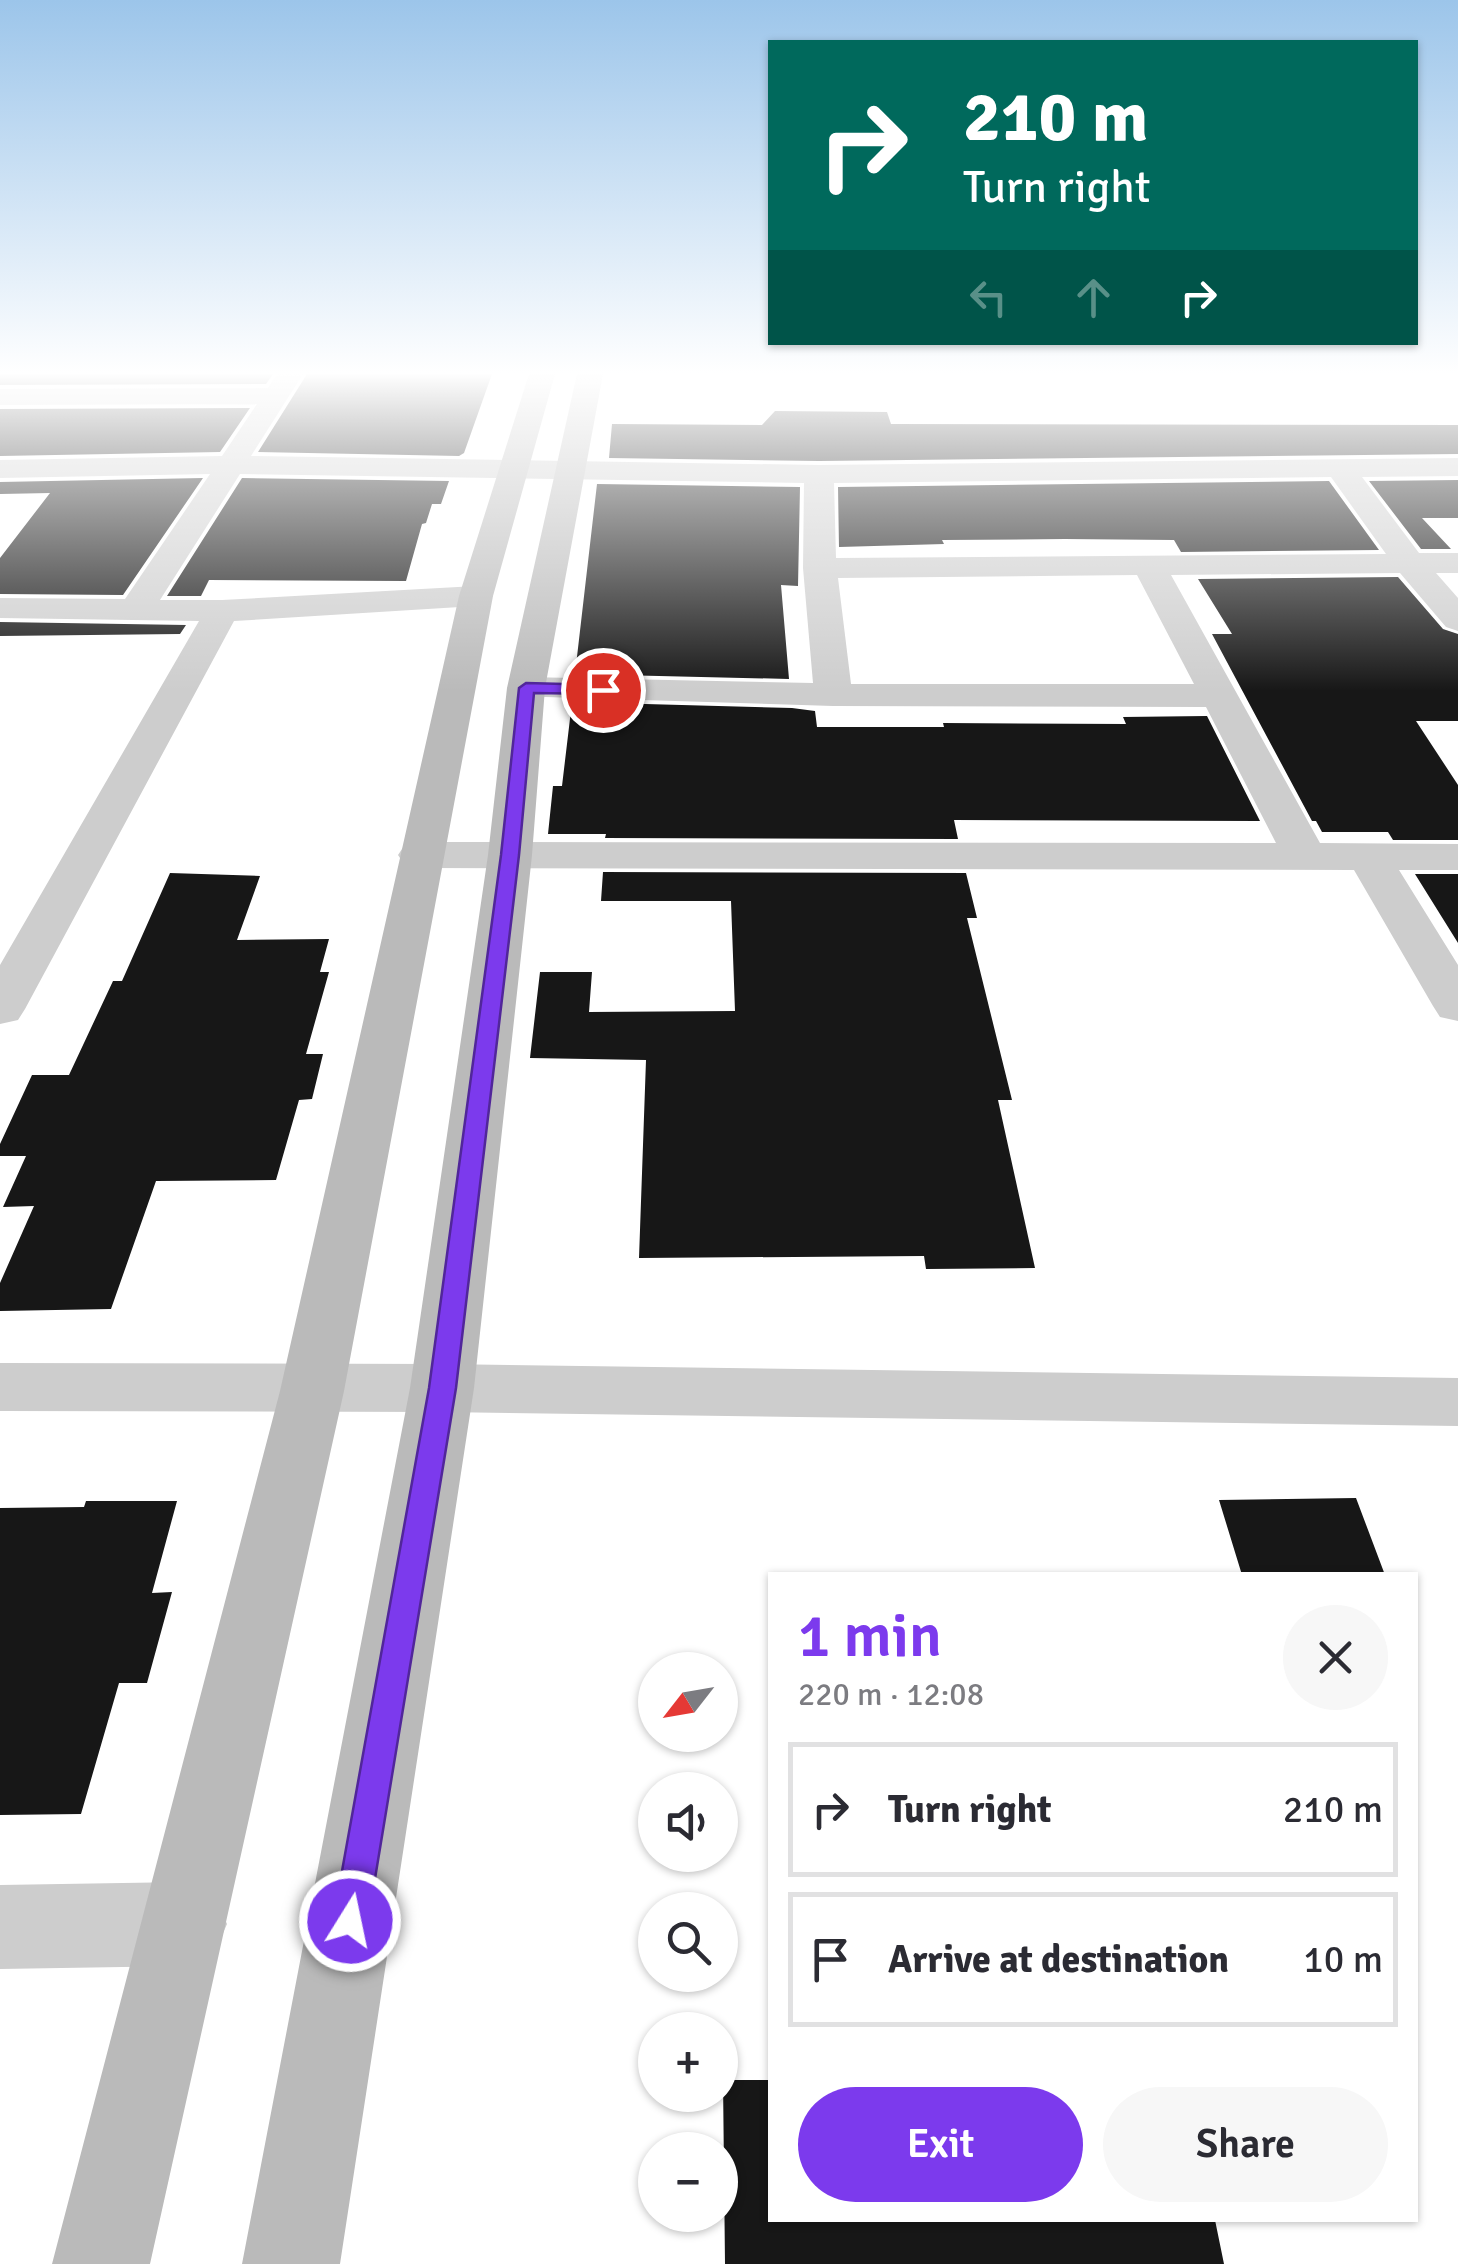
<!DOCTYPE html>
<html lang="en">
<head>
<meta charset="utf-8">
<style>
	:root { --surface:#fff; --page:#f7f7f7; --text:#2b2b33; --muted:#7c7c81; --line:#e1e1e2; --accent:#7c3aed }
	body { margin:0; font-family:Signika,sans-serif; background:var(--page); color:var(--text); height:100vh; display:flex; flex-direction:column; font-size:38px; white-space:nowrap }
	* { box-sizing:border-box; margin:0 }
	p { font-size:32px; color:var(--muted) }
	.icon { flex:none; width:55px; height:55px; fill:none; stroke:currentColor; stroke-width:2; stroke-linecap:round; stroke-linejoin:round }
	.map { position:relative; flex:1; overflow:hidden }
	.drawer { position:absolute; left:768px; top:1572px; width:650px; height:650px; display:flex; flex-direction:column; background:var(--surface); border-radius:0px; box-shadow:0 2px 8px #0004 }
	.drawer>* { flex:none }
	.banner { position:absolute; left:768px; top:40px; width:650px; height:305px; border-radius:0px; box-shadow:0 2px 8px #0004; background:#00695c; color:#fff; overflow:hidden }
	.needle { width:65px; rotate:239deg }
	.fabs { position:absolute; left:638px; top:1652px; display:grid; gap:20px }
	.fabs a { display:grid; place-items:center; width:100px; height:100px; border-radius:50%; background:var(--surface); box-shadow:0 2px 8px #0004; font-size:50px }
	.pin { position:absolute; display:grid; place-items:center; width:85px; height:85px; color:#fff; margin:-42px; border:5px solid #fff; border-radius:50%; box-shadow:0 2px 10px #0007 }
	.me { position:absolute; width:110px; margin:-55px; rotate:10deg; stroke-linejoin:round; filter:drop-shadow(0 0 8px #0008) }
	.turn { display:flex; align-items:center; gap:35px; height:210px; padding:0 30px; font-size:45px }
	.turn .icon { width:130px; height:130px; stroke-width:2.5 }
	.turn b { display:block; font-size:70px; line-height:85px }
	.lanes { display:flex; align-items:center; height:95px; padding:0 30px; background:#0003; justify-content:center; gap:50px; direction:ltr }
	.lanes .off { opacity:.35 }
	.round { display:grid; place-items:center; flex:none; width:105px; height:105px; border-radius:52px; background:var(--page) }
	.headline { display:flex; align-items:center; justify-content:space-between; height:170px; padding:0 30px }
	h1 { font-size:60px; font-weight:600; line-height:75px; color:var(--accent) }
	.cta { display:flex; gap:20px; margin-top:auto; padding:20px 30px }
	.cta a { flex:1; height:115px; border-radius:60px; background:var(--accent); color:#fff; font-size:40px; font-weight:600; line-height:115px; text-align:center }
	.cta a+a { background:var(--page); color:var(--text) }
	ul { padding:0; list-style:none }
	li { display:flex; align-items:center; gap:30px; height:135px; margin:0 20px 15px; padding:0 10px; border:5px solid var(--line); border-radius:0px }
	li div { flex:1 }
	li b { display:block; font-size:38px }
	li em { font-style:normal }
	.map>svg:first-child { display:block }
	.building { fill:#171717 }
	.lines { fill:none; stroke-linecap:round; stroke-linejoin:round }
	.street { fill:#cdcdcd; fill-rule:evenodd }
	.secondary { fill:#bababa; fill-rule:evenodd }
	.route { fill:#7c3aed; stroke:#51269a; stroke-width:2.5 }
</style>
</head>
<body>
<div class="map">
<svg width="1458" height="2264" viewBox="0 0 1458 2264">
	<rect width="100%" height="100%" fill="#fff"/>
	<!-- building -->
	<path class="building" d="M0,374H273L266,384L0,385Z
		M307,374H492L464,453L459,456L258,452Z
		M250,408L220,452L0,456V409Z
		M775,411L887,412L891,424L1458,425V454L819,461L609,458L612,424L762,425Z
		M203,478L123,595L0,594V558L50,493L0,494V482Z
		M242,478L449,481L441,504H432L426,523L422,524L406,581L209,580L201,596H167Z
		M1458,480V518H1422L1451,549H1421L1369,481Z
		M1329,481L1379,550L1181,552L1174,540L1065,539L942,540L944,544L839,547L838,487Z
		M597,484L800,487L798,586L781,585L789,679L575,674Z
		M1398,577L1443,629L1458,634V721H1416L1458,785V840H1393L1388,832H1322L1316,821H1312L1212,634H1232L1198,579Z
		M0,622L186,625L180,634L0,636Z
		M572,702L792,708L815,711L817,727H944L943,723L1126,724L1123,717L1207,716L1260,821L954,820L958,839L605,838L606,834H548L553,786H562Z
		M603,872L966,873L977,918H967L1012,1100H998L1035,1268L926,1269L924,1256L639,1258L646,1060L530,1058L540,972H592L589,1012L735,1011L731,901H601Z
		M170,873L260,876L237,940L329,939L320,972H329L306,1054H323L312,1099L299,1100L276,1180L156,1181L111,1309L0,1311V1283L34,1206L3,1207L26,1156H0V1144L32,1075H69L113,981H122Z
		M1415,874H1458V943Z
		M1356,1498L1385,1575H1242L1219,1500Z
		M86,1501H177L152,1593L172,1592L147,1683H119L81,1814L0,1815V1508L84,1507Z
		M723,2080H770V2220H1215L1224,2264H725Z"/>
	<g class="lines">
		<!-- street -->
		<path class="street" d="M277,374H303L251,456L819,465L1458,458V476L1362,477L1419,553H1458V573H1436L1458,598V631L1446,627L1400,573L1171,575L1320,843L1458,844V870H1399L1458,965V1021L1440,1017L1433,1006L1354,870L420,868L404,864L398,855L404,846L420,842L1276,843L1206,707L833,706L513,696L507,688L513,680L526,677L813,683L803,568L804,483L240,474L160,600H222L476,586L488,589L493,596L488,603L476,606L234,621L25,1009L18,1020L0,1024V965L199,621L0,618V598L125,599L210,474L0,478V460L222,456L257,404L0,405V389L268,388ZM1331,477L1386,554L836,558L834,483ZM1137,575L1194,684H851L838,578Z
			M0,1363L442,1364L1458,1378V1426L442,1412L0,1411Z
			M184,1882L214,1894L227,1924L214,1954L184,1966L0,1969V1885Z"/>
		<!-- secondary -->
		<path class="secondary" d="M529,374H555L493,596L344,1391L150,2264H52L280,1391L459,596Z
			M577,374H603L545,688L532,855L474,1388L340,2264H242L410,1388L488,855L507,688Z"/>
	</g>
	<!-- sky -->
	<linearGradient id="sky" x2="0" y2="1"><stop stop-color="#9cc5ea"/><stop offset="0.54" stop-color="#fff"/><stop offset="1" stop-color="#fff" stop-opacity="0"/></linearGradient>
	<rect width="1458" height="691" fill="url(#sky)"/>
	<!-- route -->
	<path class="route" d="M526,683L603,685L611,690L603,694L534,693L519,855L456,1388L368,1921L363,1933L350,1938L338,1933L333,1921L429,1388L501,855L519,688Z"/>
</svg>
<div class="fabs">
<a><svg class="needle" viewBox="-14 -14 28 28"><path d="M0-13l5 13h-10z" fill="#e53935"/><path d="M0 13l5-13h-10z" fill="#7c7c81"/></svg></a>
<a><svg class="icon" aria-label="sound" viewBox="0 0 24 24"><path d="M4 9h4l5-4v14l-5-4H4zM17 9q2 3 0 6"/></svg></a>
<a><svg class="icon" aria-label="search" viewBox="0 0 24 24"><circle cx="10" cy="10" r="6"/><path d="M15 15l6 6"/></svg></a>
<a>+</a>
<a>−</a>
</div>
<div class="pin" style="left:603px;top:690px;background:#d93025"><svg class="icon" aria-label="arrive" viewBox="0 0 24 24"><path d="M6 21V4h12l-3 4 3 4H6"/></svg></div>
<svg class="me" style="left:350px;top:1921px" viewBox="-20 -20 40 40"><circle r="17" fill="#7c3aed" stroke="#fff" stroke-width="3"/><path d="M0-11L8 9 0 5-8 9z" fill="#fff"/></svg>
<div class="banner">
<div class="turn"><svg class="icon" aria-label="right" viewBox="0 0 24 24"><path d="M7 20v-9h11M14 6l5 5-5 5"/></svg><div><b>210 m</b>Turn right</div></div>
<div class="lanes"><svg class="icon off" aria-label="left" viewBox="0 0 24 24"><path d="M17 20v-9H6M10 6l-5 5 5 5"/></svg><svg class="icon off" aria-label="ahead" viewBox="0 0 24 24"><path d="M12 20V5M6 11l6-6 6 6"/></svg><svg class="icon" aria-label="right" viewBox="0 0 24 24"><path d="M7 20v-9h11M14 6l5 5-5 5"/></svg></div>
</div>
<section class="drawer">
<div class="headline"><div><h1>1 min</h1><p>220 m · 12:08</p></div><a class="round"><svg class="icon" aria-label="close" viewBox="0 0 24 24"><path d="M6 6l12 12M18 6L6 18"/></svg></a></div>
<ul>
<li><svg class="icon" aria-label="right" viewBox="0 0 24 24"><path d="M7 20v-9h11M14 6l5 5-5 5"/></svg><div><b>Turn right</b></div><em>210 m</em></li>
<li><svg class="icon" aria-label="arrive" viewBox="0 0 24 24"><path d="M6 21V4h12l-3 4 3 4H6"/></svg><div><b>Arrive at destination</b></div><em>10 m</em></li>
</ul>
<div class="cta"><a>Exit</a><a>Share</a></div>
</section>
</div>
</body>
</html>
